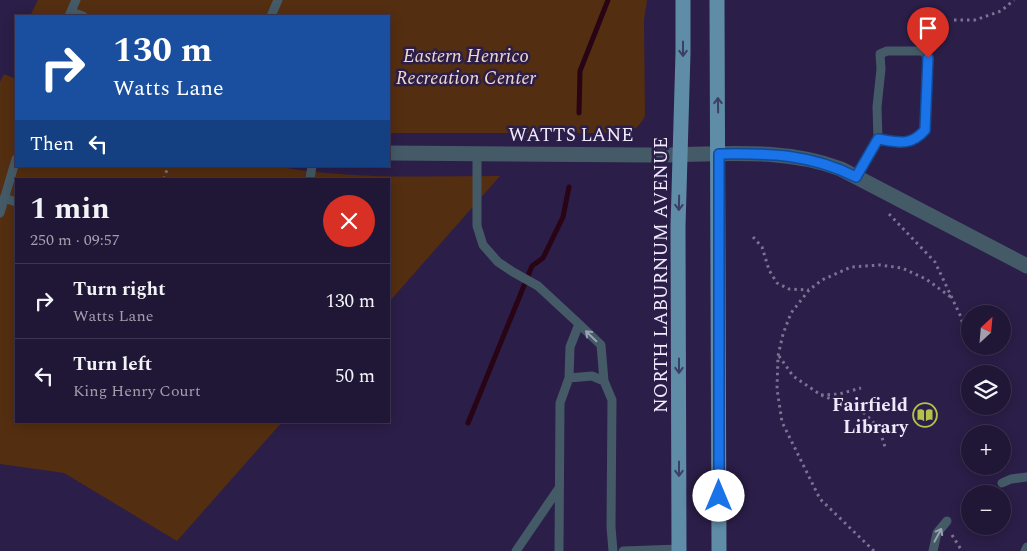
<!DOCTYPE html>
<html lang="en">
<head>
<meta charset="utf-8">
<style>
	:root { --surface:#201636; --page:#2d2342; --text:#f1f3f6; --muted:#a29fad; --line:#3d3551 }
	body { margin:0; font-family:Spectral,serif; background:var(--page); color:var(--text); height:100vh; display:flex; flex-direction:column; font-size:19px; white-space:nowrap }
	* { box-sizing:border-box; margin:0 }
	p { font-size:16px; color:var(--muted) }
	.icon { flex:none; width:28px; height:28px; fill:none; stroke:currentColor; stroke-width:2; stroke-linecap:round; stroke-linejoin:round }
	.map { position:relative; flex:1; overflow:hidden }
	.panel { position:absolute; left:15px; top:178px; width:375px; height:245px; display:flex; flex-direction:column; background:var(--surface); border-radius:0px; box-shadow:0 2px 12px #0003,0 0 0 1px var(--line) }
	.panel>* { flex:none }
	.hud { position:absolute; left:15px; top:15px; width:375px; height:152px; border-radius:0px; box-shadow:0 2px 12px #0003,0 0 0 1px var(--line); background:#1a4fa0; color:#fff; overflow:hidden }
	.needle { width:32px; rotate:26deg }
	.buttons { position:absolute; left:961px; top:305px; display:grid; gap:10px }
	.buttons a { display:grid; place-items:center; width:50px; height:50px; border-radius:50%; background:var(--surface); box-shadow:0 2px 12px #0003,0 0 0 1px var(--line); font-size:25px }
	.pin { position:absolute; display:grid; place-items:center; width:42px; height:42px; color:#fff; margin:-51px -21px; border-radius:50% 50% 50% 0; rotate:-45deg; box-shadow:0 0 5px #0007 }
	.pin .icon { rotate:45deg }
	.me { position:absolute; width:55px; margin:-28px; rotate:0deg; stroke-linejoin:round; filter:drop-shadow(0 0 4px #0008) }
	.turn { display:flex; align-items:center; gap:18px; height:105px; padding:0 15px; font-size:22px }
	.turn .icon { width:65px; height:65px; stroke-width:2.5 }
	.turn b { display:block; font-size:35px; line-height:42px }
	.then { display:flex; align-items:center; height:48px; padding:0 15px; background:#0003; gap:10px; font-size:19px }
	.round { display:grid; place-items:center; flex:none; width:52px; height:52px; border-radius:26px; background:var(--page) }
	.headline { display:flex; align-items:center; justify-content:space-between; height:85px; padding:0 15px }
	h1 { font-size:30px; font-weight:700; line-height:38px }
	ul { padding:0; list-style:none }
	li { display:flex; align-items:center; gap:15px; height:75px; padding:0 15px; border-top:1px solid var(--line) }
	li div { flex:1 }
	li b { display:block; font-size:19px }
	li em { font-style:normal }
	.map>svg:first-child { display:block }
	.green { fill:#542e10 }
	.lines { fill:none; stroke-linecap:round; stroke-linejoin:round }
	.stream { stroke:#290415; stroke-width:5 }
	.path { stroke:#7c7292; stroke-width:3; stroke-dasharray:2.5 4; stroke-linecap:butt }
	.lane { stroke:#455a67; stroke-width:9 }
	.street { stroke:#455a67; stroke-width:15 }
	.primary { stroke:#5f8ca6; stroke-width:15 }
	.oneway { stroke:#3b3f64 }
	.oneway2 { stroke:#9aa2b1 }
	.route-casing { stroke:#114b97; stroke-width:12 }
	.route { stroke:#1a73e8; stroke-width:9 }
	.labels { text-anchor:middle; stroke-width:5; stroke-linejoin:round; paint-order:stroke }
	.park-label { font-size:19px; font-style:italic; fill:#f3d8c7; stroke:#2b1e48 }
	.street-label { font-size:19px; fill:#eeeafb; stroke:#2b1e48 }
	.poi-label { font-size:19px; font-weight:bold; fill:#eeeafb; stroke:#2b1e48; text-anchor:end }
</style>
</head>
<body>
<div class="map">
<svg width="1027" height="551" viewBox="0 0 1027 551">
	<rect width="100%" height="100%" fill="#2b1e48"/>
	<!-- green -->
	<path class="green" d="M38,0H647L644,20L645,116C640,126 634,131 623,133H389V16H30Z
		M4,74L16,79V166H275C350,180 425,176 500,176L389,302V179H16V421H283L177,541L64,473L0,464V82Z"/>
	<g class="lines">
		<!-- stream -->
		<path class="stream" d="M579,113L580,71L608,0
			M468,423L532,266L543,258L563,217L569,187"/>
		<!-- path -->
		<path class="path" d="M954,20H975L1001,11L1014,0
			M164,179L168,166
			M889,214L935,262L961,317L968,345
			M753,237L762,247L769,270L777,283L789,289L809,290
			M779,356L793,376L821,395L863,412L879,428L885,447
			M821,395L839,394L861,388
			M952,535L962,551
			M874,551L820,499L782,422L777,389L778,356L783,334L791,313L809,290L822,280L851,267L880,265L902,268L926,279L952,298"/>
		<!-- lane -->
		<path class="lane" d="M71,12L83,16
			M69,16L76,0
			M271,16L278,0
			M477,154V226L483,245L498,262L513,272L538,286L579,324
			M856,177L878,139L877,107L881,69L880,54L887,51H923L928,58L925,130C910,147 898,142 878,139
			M310,179L312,166
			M4,198L16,202
			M0,213L16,159
			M569,378L570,347L579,324L601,345L604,381
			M1002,483L1011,479L1027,477
			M516,551L559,488
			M559,551L560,403L569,378L592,376L604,381L612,400L611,527L613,551
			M623,551L679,549
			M933,551L937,533L947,521
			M1025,551L1027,547"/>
		<!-- street -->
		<path class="street" d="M389,153C476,154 563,155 650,155C714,155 781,146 841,169L1027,266"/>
		<!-- primary -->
		<path class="primary" d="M717,0L719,551
			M679,551L678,226L683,53V0"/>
	</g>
	<!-- one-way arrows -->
	<defs><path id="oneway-shaft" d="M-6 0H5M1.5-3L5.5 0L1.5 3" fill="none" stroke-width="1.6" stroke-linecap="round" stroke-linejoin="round" transform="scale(1.25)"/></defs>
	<g class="oneway">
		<use href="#oneway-shaft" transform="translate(683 49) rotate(90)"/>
		<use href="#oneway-shaft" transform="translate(718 105) rotate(-91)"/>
		<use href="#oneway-shaft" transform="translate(679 203) rotate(91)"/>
		<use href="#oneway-shaft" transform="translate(679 366) rotate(90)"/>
		<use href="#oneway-shaft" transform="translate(679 469) rotate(90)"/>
	</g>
	<g class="oneway2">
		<use href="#oneway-shaft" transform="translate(591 336) rotate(-136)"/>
		<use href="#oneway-shaft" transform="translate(938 535) rotate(-62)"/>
	</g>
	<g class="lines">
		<!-- route casing -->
		<g class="route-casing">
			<path id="route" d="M719,496V154C769,153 811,154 856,177L878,139C898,142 910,147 925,130L928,58"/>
		</g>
		<!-- route -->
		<use href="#route" class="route"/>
	</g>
	<!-- icons -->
	<defs>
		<g id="library-ring" transform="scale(1.25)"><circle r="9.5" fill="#2b1e48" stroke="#b4c24a" stroke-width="1.5"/><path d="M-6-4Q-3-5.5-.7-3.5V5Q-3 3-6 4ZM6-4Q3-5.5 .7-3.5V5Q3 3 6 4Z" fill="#b4c24a"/></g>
	</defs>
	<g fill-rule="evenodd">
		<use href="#library-ring" x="925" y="415"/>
	</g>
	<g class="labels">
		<!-- park labels -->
		<g class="park-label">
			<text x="466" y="62">Eastern Henrico<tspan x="466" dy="22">Recreation Center</tspan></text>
		</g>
		<!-- street labels -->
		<g class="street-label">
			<text x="571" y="141">WATTS LANE</text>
			<text transform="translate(660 275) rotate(-90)" y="7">NORTH LABURNUM AVENUE</text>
		</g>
		<!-- poi labels -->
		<g class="poi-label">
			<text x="908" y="411">Fairfield<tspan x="908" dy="22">Library</tspan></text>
		</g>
	</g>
</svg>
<div class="buttons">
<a><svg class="needle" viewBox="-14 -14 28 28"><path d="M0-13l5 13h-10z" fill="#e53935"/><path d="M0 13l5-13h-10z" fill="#a29fad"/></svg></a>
<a><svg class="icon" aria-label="layers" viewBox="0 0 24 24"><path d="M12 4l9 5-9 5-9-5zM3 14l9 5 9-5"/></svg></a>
<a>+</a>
<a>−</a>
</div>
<div class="pin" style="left:928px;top:58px;background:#d93025"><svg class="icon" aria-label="arrive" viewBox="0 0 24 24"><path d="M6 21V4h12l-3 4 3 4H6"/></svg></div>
<svg class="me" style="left:719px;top:496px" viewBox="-20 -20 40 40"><circle r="19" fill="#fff"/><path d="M0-13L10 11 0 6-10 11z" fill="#1a73e8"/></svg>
<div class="hud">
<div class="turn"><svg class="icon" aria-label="right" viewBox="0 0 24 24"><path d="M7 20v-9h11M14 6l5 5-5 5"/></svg><div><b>130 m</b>Watts Lane</div></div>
<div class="then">Then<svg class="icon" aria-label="left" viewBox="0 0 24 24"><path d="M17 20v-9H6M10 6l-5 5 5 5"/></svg></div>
</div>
<section class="panel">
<div class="headline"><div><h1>1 min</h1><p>250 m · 09:57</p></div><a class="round" style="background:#d93025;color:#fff"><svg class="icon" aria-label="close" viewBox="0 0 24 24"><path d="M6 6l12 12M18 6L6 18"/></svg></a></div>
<ul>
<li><svg class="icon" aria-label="right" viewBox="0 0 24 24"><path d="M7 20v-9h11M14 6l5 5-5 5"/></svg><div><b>Turn right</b><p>Watts Lane</p></div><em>130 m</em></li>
<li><svg class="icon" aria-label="left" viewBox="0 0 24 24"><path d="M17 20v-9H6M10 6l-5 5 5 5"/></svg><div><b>Turn left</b><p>King Henry Court</p></div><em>50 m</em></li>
</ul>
</section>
</div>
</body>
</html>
